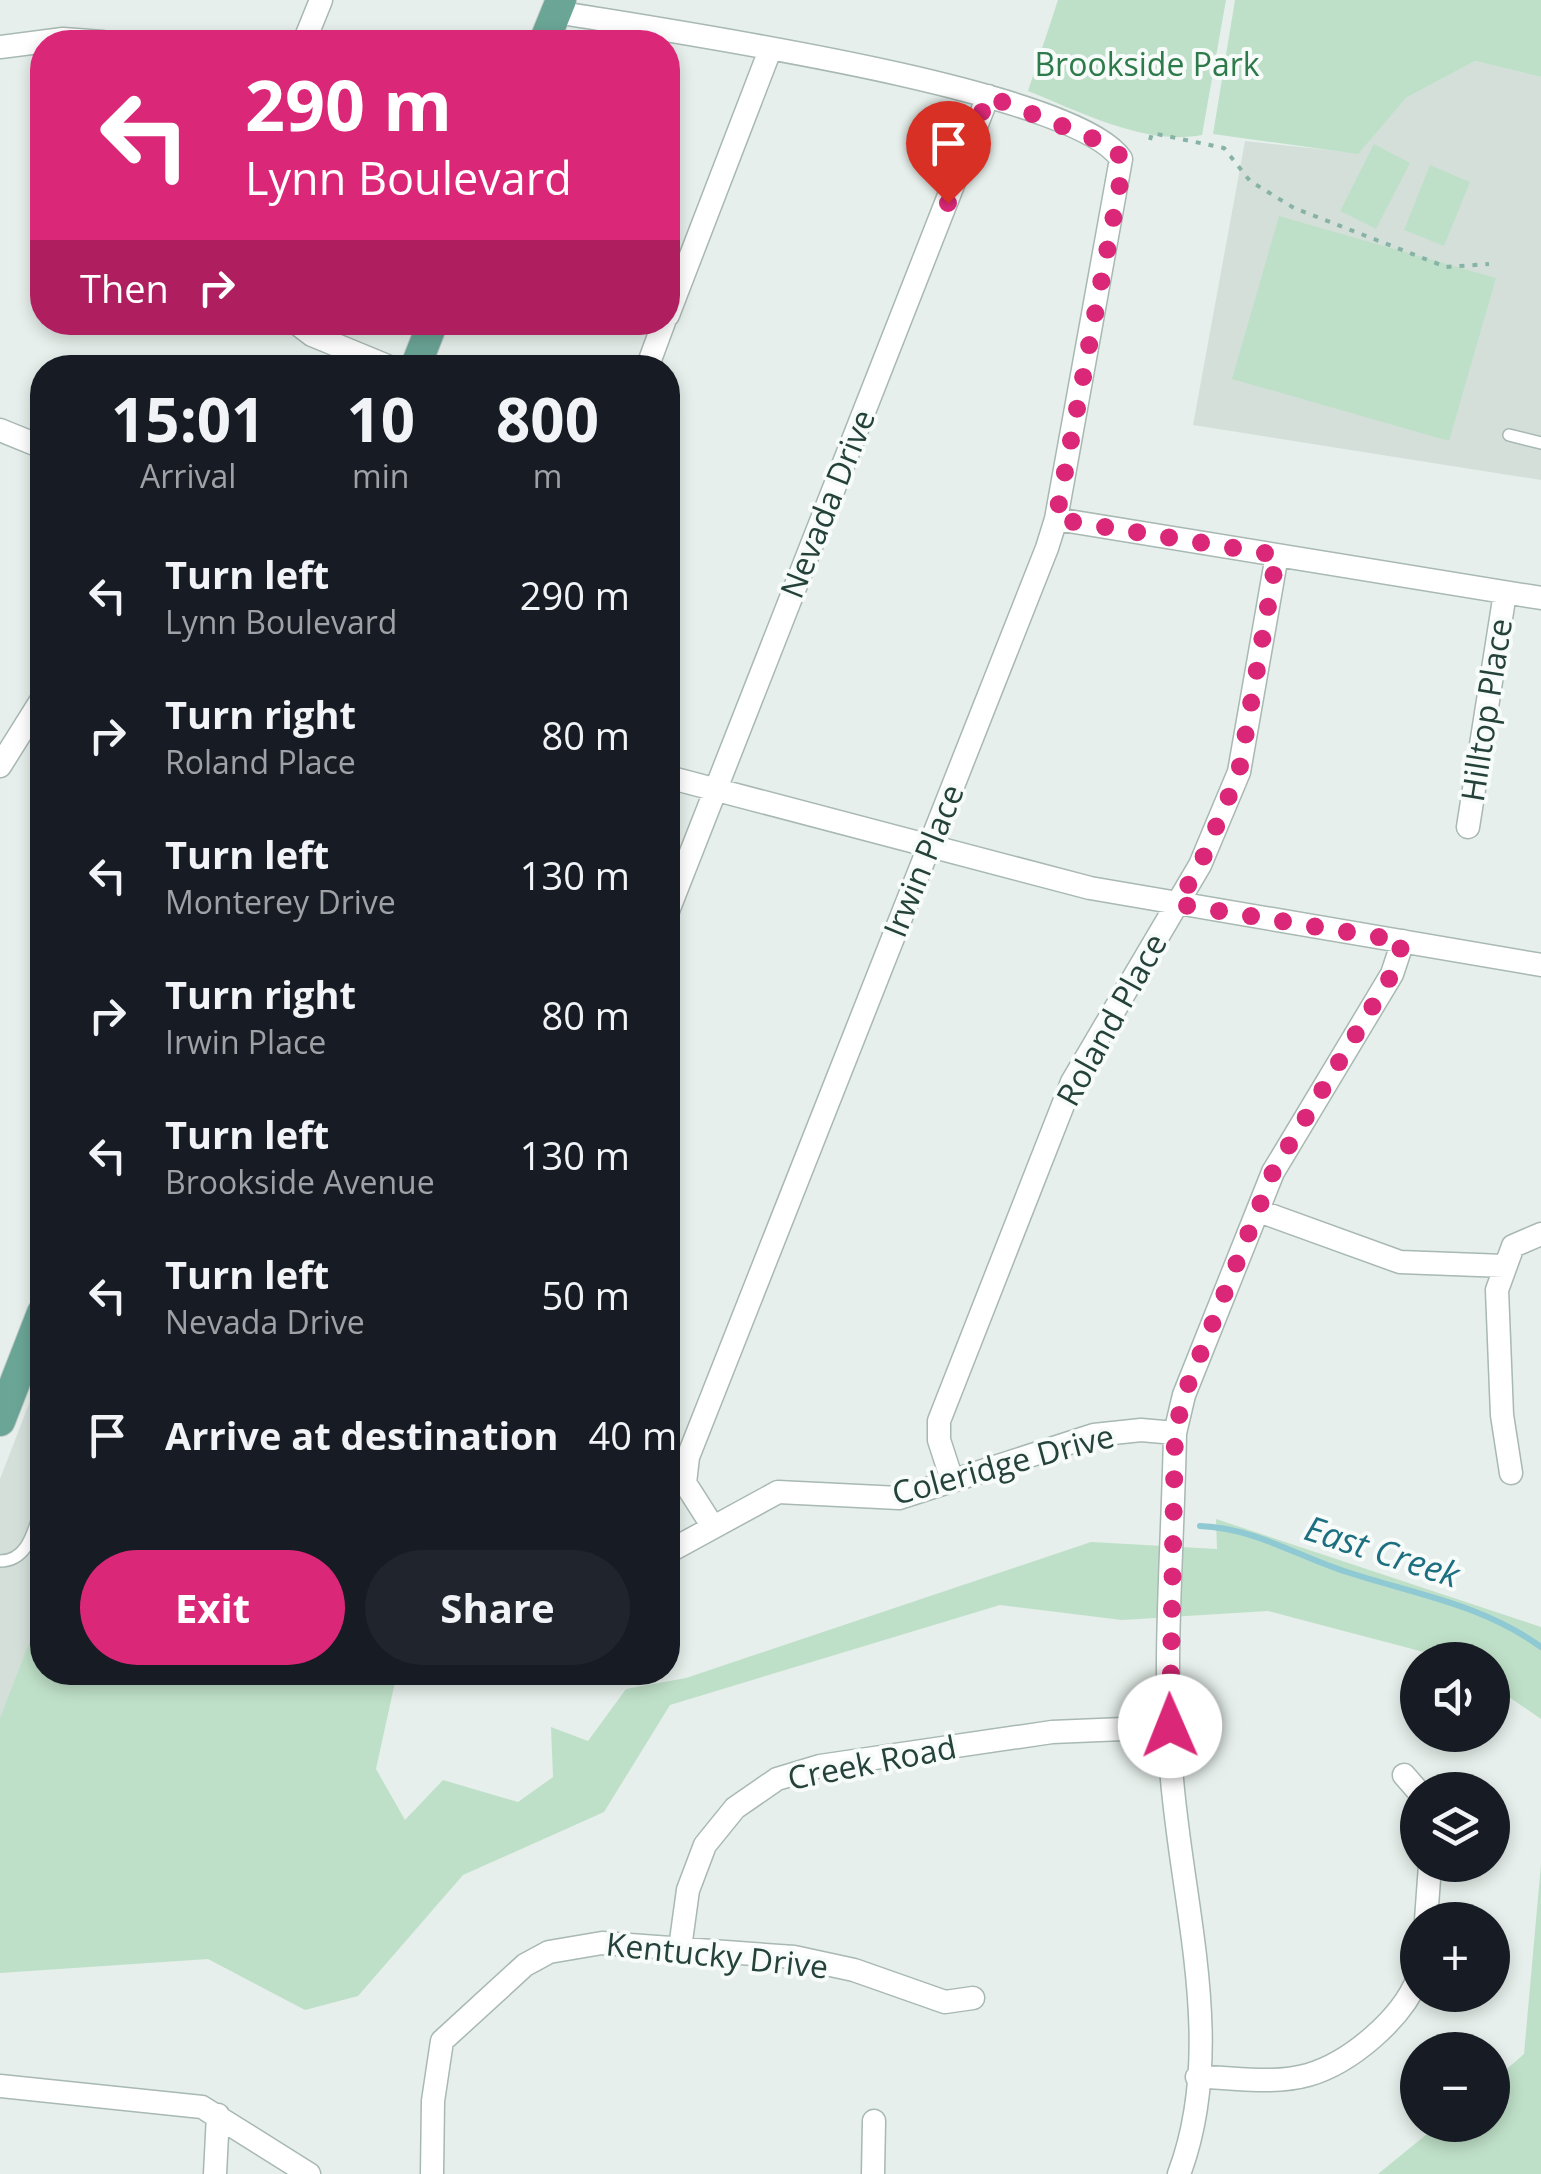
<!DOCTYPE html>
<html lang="en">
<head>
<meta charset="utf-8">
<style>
	:root { --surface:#171b24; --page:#20242c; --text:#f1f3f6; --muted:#9ea1a6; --accent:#db2777 }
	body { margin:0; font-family:"Open Sans",sans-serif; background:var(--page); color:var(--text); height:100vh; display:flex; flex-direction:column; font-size:38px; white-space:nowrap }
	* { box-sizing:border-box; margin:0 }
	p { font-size:32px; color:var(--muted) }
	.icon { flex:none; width:55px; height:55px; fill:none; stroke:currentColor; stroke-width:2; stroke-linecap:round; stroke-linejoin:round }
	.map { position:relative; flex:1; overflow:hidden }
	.drawer { position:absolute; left:30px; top:355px; width:650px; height:1330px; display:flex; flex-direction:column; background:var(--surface); border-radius:40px; box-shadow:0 5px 15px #0003 }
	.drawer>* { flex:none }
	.top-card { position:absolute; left:30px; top:30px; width:650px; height:305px; border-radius:40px; box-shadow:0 5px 15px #0003; background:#db2777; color:#fff; overflow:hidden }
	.buttons { position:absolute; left:1400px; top:1642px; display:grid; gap:20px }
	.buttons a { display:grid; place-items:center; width:110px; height:110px; border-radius:50%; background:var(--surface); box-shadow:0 5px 15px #0003; font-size:50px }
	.pin { position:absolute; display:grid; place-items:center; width:85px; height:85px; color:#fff; margin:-102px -42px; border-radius:50% 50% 50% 0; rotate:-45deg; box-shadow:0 0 10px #0007 }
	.pin .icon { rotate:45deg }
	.me { position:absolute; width:110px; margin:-55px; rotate:359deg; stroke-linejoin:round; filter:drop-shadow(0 0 8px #0008) }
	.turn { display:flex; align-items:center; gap:35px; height:210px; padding:0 50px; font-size:45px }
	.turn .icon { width:130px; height:130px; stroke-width:2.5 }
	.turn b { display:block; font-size:70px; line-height:85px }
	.then { display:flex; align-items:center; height:95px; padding:0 50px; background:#0003; gap:20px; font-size:38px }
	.eta { display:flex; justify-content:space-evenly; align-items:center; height:170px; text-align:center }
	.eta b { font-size:60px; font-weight:700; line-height:70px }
	.action { display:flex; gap:20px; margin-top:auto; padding:20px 50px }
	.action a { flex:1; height:115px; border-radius:60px; background:var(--accent); color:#fff; font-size:40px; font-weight:700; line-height:115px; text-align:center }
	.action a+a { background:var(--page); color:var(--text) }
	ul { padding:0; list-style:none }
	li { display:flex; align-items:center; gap:30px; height:140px; padding:0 50px }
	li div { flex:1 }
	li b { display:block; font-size:38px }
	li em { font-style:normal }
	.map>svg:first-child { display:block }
	.built { fill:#d4dfda }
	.green { fill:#bfe0c8 }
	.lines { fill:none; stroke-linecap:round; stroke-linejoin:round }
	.stream { stroke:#8ec9d4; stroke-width:6 }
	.lane-casing { stroke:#a8b8b2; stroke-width:14 }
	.street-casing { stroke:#a8b8b2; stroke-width:25 }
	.primary-casing { stroke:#c2cac8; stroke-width:32 }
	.path { stroke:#86b3a5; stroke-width:4; stroke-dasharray:5 8; stroke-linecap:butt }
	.lane { stroke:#fff; stroke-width:11 }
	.street { stroke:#fff; stroke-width:22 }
	.primary { stroke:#6aa596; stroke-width:30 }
	.route { stroke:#db2777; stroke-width:18; stroke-dasharray:0 32.4 }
	.labels { text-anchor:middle; stroke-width:8; stroke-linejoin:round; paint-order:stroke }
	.park-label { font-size:32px; fill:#2d7a4b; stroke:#f7fbf9 }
	.street-label { font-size:32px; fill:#24423a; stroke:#f7fbf9 }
	.water-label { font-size:35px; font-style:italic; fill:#1c6f80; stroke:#f7fbf9 }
</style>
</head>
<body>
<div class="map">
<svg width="1541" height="2174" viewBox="0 0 1541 2174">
	<rect width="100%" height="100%" fill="#e6efeb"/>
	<!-- built -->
	<path class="built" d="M1475,61L1541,77V480L1193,425L1245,141L1357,153L1406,98Z
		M42,1370V1672L0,1953V1479Z"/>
	<!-- green -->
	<path class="green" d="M1058,0H1226L1202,135C1145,146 1081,112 1028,91Z
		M1235,0H1541V77L1475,61L1406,98L1358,154L1213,134Z
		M1374,144L1410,163L1376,229L1340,211Z
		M1430,165L1470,182L1444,246L1404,230Z
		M1279,216L1496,278L1449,441L1232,379Z
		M1216,1519L1541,1627V1719L1493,1686L1492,1660H1454L1268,1611L1122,1620L1000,1605L670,1705L604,1812L463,1875L358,1996L305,2010L208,1959L0,1973V1718L42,1610V1672L397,1673L376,1769L405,1820L443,1780L518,1802L553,1777L551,1727L588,1741L626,1689L686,1678L1091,1542L1217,1549Z
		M1541,1864V2174H1378L1438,2125H1492L1493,2081L1524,2054Z"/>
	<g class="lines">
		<!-- stream -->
		<path class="stream" d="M1200,1526C1254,1528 1297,1556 1347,1572C1414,1594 1482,1604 1541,1647"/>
		<!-- lane casing -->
		<g class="lane-casing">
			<path id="lane" d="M1509,435L1541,443
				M0,1561C29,1561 34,1528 42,1506"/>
		</g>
		<!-- street casing -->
		<g class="street-casing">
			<path id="street" d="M556,12C655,29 1075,88 1121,159L1056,519L1047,548L688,1457L685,1483L713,1527
				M304,42L321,0
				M0,47L63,39L103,42
				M668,315L770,50
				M295,322L312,335L392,368
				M647,368L664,322
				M0,430L42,447
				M1056,519L1541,598
				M0,766L42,699
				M668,777L1090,888L1541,965
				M1468,827L1505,593
				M668,911L988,96
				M1259,1211L1400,1262L1504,1266
				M1511,1473L1502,1415L1497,1290L1513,1246L1541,1234
				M952,1480L939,1440V1421L1072,1082L1200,865L1239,772L1277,555
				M668,1552L778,1492L899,1498L1094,1435L1141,1430L1175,1433
				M1404,1775L1418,1791
				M1426,1920L1430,1865
				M680,1948L688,1890L705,1845L735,1808L777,1779L820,1766L1052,1732L1171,1727
				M1197,2077C1232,2077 1273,2085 1308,2075C1350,2063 1402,2019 1418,1978
				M0,2086L202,2107L309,2174
				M215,2174L218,2115
				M432,2174L433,2101L442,2041L525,1965L549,1952L602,1943L794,1957L854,1970L945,2002L973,1998
				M873,2174L874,2121
				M1179,2174C1228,2044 1180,1900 1171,1767C1163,1657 1173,1544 1175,1433L1184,1395L1273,1172L1392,974L1403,941"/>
		</g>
		<!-- primary casing -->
		<g class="primary-casing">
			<path id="primary" d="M544,42L561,0
				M415,368L433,322
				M0,1421L42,1313"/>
		</g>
		<!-- path -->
		<path class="path" d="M1150,140L1152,133L1224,148L1250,181L1294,208L1446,267L1489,264"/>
		<!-- lane -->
		<use href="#lane" class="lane"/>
		<!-- street -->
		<use href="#street" class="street"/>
		<!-- primary -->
		<use href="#primary" class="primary"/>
	</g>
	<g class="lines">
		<!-- route -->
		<path class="route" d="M948,203L988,96L1114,147L1122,160V173L1056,519L1277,555L1239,772L1200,865L1177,904L1403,941L1392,974L1273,1172L1184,1395L1175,1433L1170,1726"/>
	</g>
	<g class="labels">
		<!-- park labels -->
		<g class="park-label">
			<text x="1147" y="76">Brookside Park</text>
		</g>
		<!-- street labels -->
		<g class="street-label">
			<text transform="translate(828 504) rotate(-68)" y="11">Nevada Drive</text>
			<text transform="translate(1487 710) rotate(-81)" y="11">Hilltop Place</text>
			<text transform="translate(924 861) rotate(-68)" y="11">Irwin Place</text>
			<text transform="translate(1112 1020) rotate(-61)" y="11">Roland Place</text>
			<text transform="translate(1003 1465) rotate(-15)" y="11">Coleridge Drive</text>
			<text transform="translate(872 1763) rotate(-11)" y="11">Creek Road</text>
			<text transform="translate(717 1956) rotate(6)" y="11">Kentucky Drive</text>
		</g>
		<!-- water labels -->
		<g class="water-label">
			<text transform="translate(1382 1552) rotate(18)" y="12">East Creek</text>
		</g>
	</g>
</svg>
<div class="buttons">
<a><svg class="icon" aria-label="sound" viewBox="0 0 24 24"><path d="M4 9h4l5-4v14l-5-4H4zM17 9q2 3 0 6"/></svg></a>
<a><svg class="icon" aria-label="layers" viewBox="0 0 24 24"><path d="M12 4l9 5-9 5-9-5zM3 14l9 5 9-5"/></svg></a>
<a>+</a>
<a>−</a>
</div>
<div class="pin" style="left:948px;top:203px;background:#d93025"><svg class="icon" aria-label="arrive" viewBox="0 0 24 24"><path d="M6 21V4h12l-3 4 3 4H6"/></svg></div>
<svg class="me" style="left:1170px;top:1726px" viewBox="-20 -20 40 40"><circle r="19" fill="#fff"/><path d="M0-13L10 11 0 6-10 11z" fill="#db2777"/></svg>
<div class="top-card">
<div class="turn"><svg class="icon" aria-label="left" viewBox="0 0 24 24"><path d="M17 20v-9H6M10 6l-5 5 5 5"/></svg><div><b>290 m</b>Lynn Boulevard</div></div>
<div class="then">Then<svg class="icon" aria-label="right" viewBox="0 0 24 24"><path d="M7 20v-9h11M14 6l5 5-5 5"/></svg></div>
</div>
<section class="drawer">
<div class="eta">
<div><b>15:01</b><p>Arrival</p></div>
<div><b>10</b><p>min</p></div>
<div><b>800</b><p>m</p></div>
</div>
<ul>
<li><svg class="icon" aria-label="left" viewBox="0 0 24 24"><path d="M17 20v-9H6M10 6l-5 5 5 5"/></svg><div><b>Turn left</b><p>Lynn Boulevard</p></div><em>290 m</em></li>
<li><svg class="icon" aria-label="right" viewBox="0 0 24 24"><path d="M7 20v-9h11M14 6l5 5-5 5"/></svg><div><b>Turn right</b><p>Roland Place</p></div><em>80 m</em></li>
<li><svg class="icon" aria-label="left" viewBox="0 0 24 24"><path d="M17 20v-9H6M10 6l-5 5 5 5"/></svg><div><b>Turn left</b><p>Monterey Drive</p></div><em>130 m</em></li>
<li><svg class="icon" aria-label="right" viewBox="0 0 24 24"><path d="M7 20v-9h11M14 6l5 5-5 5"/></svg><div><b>Turn right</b><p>Irwin Place</p></div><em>80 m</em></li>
<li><svg class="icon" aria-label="left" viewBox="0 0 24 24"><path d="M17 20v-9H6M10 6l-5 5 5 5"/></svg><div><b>Turn left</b><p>Brookside Avenue</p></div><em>130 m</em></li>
<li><svg class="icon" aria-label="left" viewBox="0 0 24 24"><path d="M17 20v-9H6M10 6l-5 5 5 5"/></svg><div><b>Turn left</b><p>Nevada Drive</p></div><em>50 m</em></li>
<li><svg class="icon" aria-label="arrive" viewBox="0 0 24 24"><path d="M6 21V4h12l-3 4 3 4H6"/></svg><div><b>Arrive at destination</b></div><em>40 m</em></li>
</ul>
<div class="action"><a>Exit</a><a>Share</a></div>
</section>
</div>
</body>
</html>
